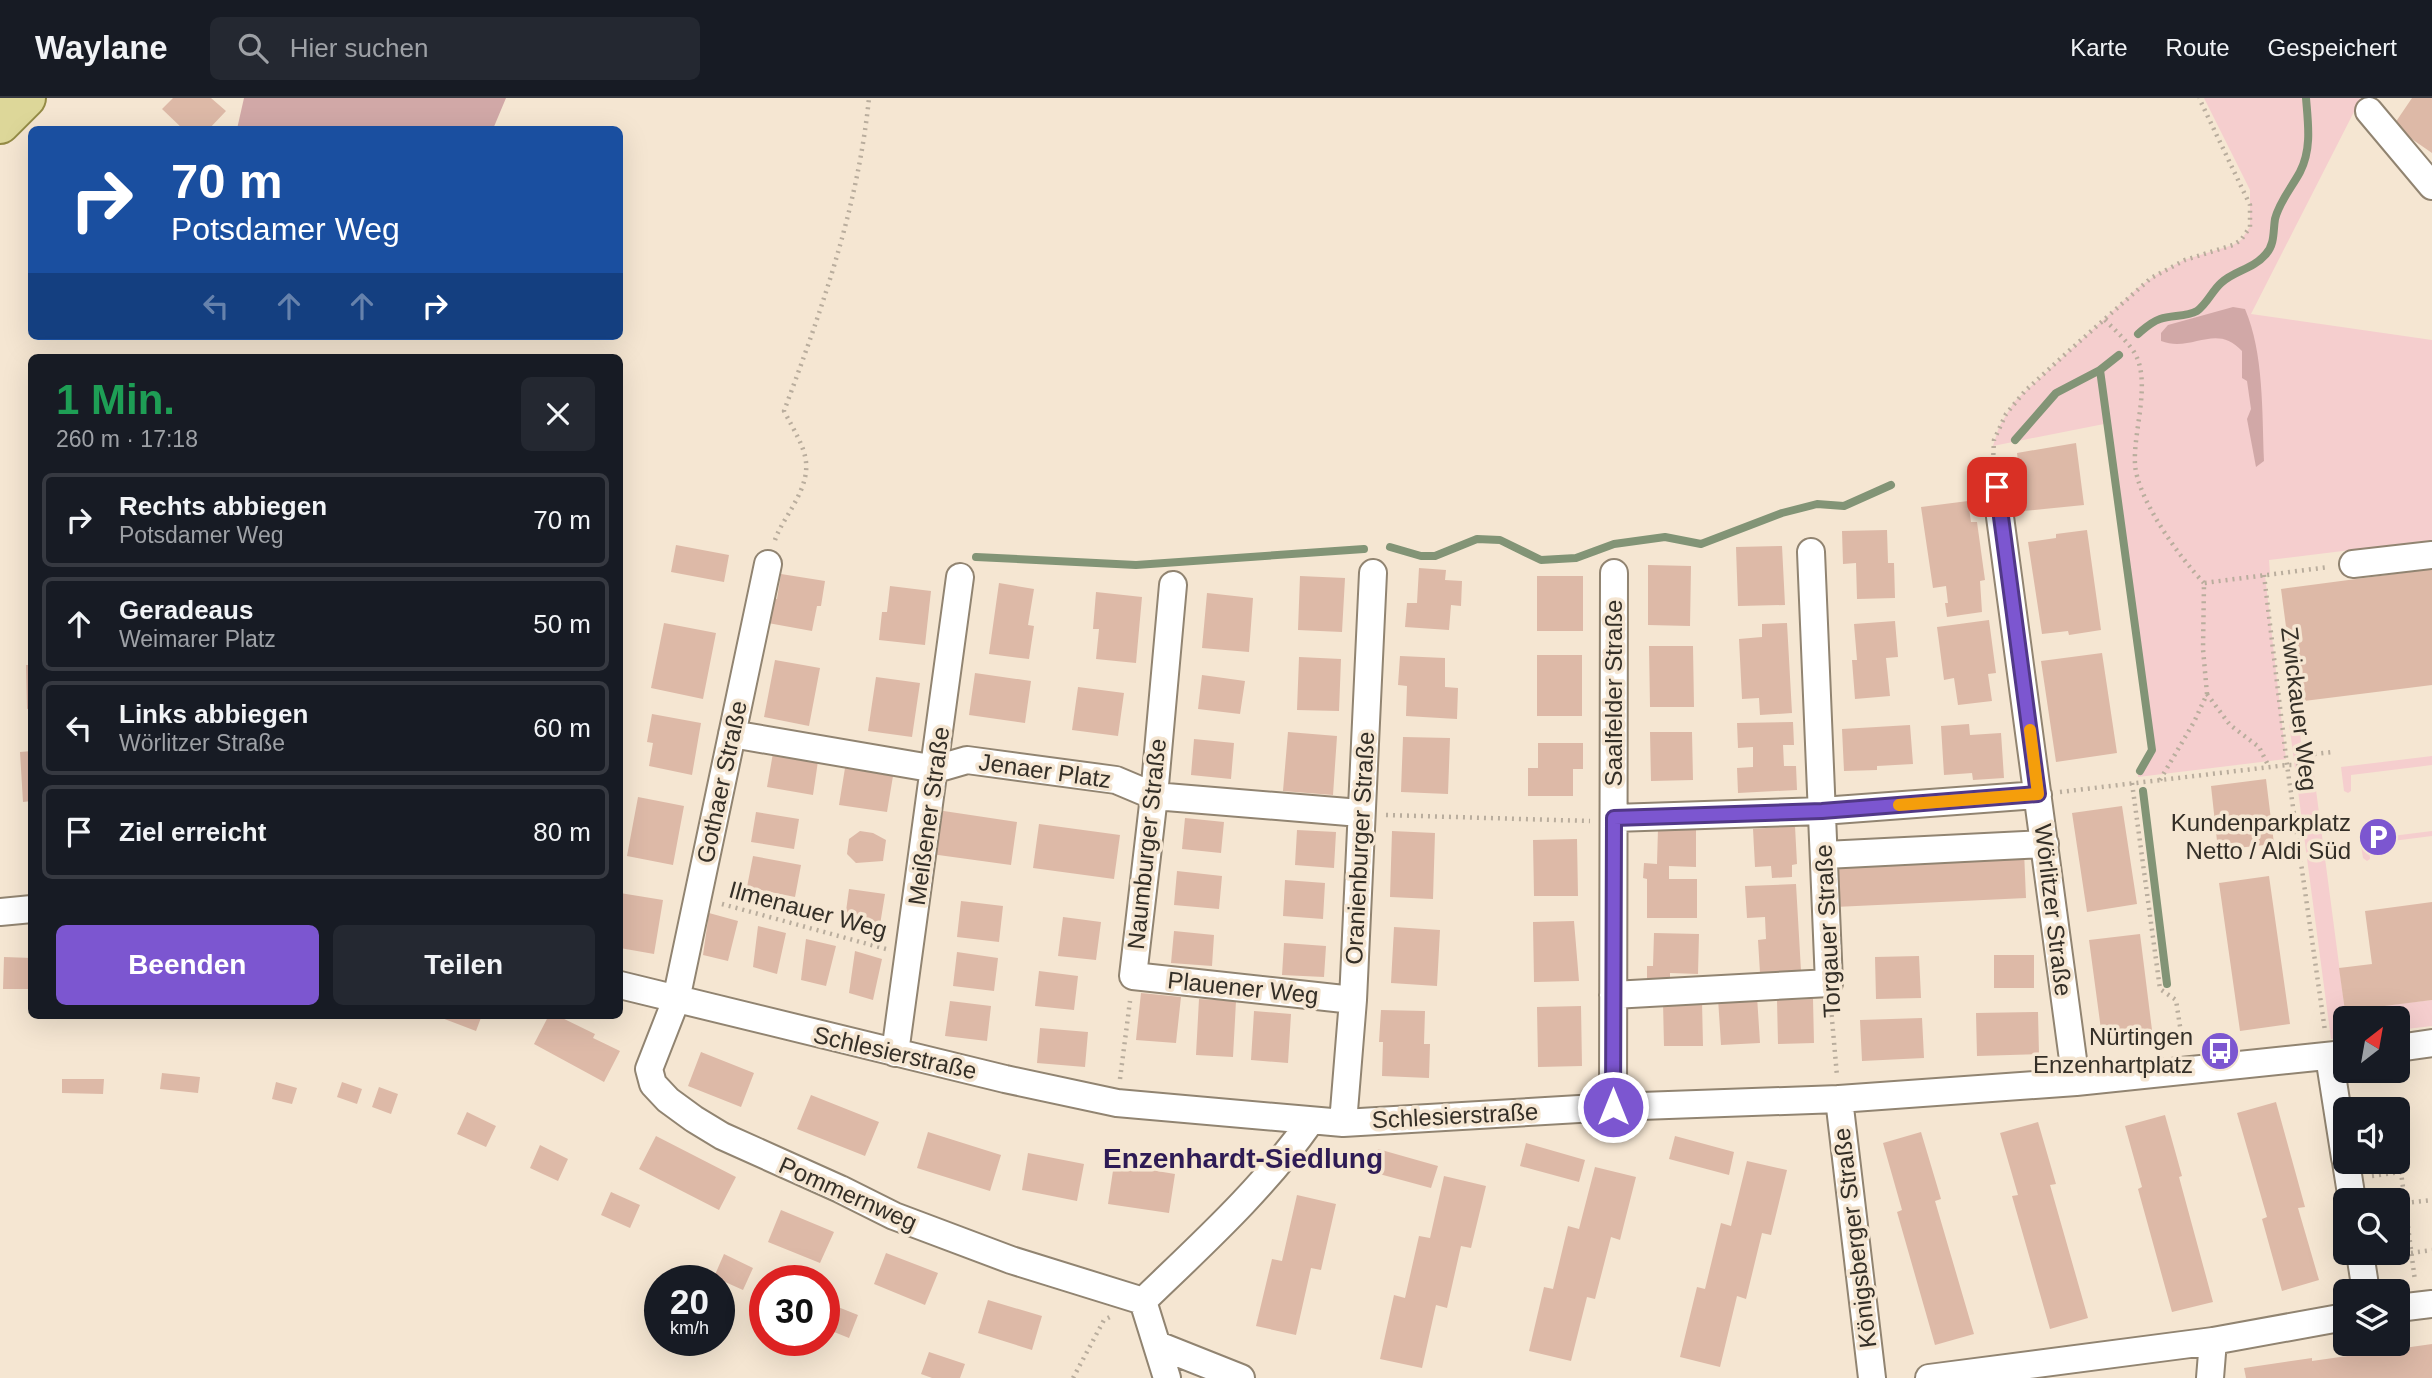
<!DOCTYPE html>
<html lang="de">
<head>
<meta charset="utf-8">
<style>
	:root { --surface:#171b24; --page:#242831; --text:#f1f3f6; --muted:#9ea1a6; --line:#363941; --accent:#7c56d0 }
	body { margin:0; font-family:Helvetica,sans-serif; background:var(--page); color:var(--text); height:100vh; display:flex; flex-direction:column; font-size:26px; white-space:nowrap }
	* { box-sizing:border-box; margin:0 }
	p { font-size:23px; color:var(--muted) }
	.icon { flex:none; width:38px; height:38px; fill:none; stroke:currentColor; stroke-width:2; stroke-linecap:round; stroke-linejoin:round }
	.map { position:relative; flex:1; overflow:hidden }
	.panel { position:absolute; left:28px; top:256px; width:595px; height:665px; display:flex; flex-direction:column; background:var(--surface); border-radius:10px; box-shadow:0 7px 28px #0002 }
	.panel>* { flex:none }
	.hud { position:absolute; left:28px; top:28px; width:595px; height:214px; border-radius:10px; box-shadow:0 7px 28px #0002; background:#1a4fa0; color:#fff; overflow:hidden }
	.needle { width:46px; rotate:31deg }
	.tools { position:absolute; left:2333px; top:908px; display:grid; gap:14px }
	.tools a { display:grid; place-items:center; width:77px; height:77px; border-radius:10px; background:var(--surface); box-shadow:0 7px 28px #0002; font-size:35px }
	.speed { position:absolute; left:644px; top:1167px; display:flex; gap:14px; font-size:35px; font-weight:700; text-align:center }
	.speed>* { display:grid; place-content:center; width:91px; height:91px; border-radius:50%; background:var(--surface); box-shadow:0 7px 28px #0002; line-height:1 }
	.speed small { font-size:18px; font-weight:400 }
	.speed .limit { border:10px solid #d22; background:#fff; color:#111 }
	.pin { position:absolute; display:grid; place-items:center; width:60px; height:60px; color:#fff; margin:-30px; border-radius:14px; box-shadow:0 4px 10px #0006 }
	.me { position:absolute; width:77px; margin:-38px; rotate:0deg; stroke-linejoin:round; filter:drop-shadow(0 0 5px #0008) }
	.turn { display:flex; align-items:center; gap:24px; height:147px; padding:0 28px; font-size:32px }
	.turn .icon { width:91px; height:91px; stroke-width:2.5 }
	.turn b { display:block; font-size:49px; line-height:60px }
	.lanes { display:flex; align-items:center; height:66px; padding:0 28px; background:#0003; justify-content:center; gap:35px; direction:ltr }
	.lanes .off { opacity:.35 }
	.round { display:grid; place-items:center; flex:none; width:74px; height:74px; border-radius:10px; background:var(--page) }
	.headline { display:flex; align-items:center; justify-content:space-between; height:119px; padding:0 28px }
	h1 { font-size:42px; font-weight:700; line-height:52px; color:#1e9e55 }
	.action { display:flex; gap:14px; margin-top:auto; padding:14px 28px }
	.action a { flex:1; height:80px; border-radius:10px; background:var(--accent); color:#fff; font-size:28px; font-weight:700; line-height:80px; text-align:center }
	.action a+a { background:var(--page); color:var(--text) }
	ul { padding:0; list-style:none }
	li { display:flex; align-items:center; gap:21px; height:94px; margin:0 14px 10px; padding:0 14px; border:4px solid var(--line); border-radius:10px }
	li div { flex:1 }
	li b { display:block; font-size:26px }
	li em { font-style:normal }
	header { display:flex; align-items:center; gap:42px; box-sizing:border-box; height:98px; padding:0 35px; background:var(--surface); border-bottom:2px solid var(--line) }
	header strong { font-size:33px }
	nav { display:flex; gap:38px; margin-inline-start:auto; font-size:24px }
	.search { width:490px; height:63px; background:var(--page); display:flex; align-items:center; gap:18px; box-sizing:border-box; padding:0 24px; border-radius:10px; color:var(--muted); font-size:26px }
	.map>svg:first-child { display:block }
	.green { fill:#f5cece }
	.forest { fill:#d1a8a7 }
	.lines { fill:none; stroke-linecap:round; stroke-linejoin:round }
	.stream { stroke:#829476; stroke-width:8 }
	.building { fill:#ddb9a7 }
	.minor-casing { stroke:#918471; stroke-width:30 }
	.primary-casing { stroke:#948b45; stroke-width:42 }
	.path { stroke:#b9ad9d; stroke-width:4.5; stroke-dasharray:2 5; stroke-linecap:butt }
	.minor { stroke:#fff; stroke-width:26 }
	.primary { stroke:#ddd799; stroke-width:38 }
	.route-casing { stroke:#513887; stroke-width:18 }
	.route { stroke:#7c56d0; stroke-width:12 }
	.slow { stroke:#f59e0b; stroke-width:12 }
	.labels { text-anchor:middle; stroke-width:7; stroke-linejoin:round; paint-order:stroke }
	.street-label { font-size:24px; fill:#342f27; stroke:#f5e6d2 }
	.poi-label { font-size:24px; fill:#342f27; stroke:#f5e6d2; text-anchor:end }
	.quarter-label { font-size:28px; font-weight:bold; fill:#2e1b55; stroke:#f5e6d2 }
</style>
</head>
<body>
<header>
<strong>Waylane</strong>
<div class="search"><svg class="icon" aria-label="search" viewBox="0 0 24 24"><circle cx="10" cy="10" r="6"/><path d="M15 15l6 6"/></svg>Hier suchen</div>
<nav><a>Karte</a><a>Route</a><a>Gespeichert</a></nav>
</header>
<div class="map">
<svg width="2432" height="1280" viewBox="0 0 2432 1280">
	<rect width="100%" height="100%" fill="#f5e6d2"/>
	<!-- green -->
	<path class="green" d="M2204,0H2361L2251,216L2432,242V442L2269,462L2270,476L2265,477L2286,661L2138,679V672L2151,651L2104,326L1993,348L1999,329L2014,304L2139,189L2159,175L2184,162L2233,147L2241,142L2250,129V92Z
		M2299,624L2302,654H2311L2345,912L2432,902V928L2398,932V920H2345V939L2331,941L2289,625Z
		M2432,658V667L2351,677V693L2348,695L2344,693L2341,669Z
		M2432,733V738L2369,746L2370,761L2367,763L2363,760L2360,742Z"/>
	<!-- forest -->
	<path class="forest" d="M244,0H506L493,31H237Z
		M2233,209L2245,211C2264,255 2262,315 2264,363L2256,369L2247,321L2251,311L2247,283L2242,280V253C2216,224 2192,255 2161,243V235L2168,227Z"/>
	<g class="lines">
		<!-- stream -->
		<path class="stream" d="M2138,236C2145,230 2151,224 2160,221C2172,217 2186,219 2197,213C2207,206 2212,193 2221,185C2235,172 2252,172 2266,156C2275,146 2273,133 2275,121C2279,104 2292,89 2300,74C2312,51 2308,25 2306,0
			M2119,257L2100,272L2152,652L2140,673
			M2015,342L2056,295L2100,272
			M1390,449L1421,458H1435L1477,441L1500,442L1541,462L1576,460L1614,446L1665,439L1701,446L1782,415L1817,406L1844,408L1891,387
			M976,459L1136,467L1364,451
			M2143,693L2167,886"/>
	</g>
	<!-- building -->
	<path class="building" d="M173,0H211L226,13L208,32H184L162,11Z
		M2412,0H2432V55L2393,28Z
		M2076,345L2084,407L2024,413L2017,355Z
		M1968,403L1971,424H1977L1985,482L1980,483L1982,514L1947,519L1945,505H1948L1946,488L1933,490L1921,409Z
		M1887,432L1888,465H1894L1895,500L1857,501L1856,465L1843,466L1842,433Z
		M2087,432L2101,532L2069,537L2068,533L2042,536L2028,444L2056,440V436Z
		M676,447L729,457L724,484L671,474Z
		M1782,448L1785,507L1738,508L1736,449Z
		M1648,467L1691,468L1690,528L1648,527Z
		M1419,470L1446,472L1445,482L1462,483L1461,508L1451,507L1449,532L1405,529L1407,505H1417Z
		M2432,471V587L2296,604L2281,491Z
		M781,476L825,483L821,508H817L812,533L768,525L772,500L777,501Z
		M1300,478L1345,480L1342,534L1298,532Z
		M1537,478H1583V533H1537Z
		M999,485L1034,491L1028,527L1034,528L1029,561L989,556Z
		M890,488L931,493L925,547L879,542L882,514H887Z
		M1096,494L1142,499L1136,565L1096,561L1099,531H1093Z
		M1207,495L1253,500L1249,554L1202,550Z
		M1989,522L1996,575L1988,576L1992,603L1958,607L1954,580L1944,582L1937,529Z
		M1895,523L1898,559L1886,560L1890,598L1855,601L1852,562H1857L1854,526Z
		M664,525L716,535L703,601L651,590Z
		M1787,525L1792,615L1760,617L1759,600L1742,601L1739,541L1762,539V526Z
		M1649,548H1693L1694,609H1650Z
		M2102,555L2117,655L2056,664L2041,563Z
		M1537,557H1582V618H1537Z
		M1400,558L1445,560V589L1458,590L1457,621L1406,618L1407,588L1398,587Z
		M1299,559L1341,561L1339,613L1297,612Z
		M775,562L820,570L809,628L764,619Z
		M26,567H32V610L27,611Z
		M975,575L1031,583L1025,625L969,617Z
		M1202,577L1245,583L1240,616L1198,611Z
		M876,579L920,585L912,639L868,633Z
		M1078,589L1124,595L1118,638L1072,632Z
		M652,616L701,625L692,677L649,668L653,645L647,644Z
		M1793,624L1794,647H1783L1784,668H1796L1797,692L1738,695L1737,670L1753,669V649L1738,650L1737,625Z
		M1969,626L1970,637L2001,635L2004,680L1973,682L1972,675L1944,677L1941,628Z
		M1910,627L1913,666L1877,668V672L1844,673L1842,631Z
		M1288,634L1337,638L1333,697L1283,693Z
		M1650,634H1692L1693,682L1651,683Z
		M1403,639L1450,640L1448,696L1401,694Z
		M1194,641L1234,645L1231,681L1191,677Z
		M1538,645H1583V671H1573V698H1528V670H1538Z
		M32,653V703L23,704L20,654Z
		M773,655L818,663L813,697L767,689Z
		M845,670L893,678L887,714L839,707Z
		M2266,681L2274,746L2218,752L2211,688Z
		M638,699L684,708L673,767L627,758Z
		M2122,708L2137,806L2087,814L2072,715Z
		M937,712L1017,724L1011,767L931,756Z
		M756,714L799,721L794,751L751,744Z
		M1185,720L1224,724L1221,755L1182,751Z
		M1039,726L1120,737L1114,781L1033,770Z
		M1795,728L1797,766L1792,767V779L1772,780L1771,768L1755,769L1753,731Z
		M1658,730L1696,731V769L1669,768V781H1697V820H1647V781L1643,780L1644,765L1657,766Z
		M1297,732L1336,734L1334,770L1295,767Z
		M860,733L873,735L886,742L883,763L856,765L847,756L849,741Z
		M1392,733L1435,735L1433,801L1390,799Z
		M1577,741L1578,798H1534L1533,742Z
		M2024,753L2026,800L1835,809L1833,762Z
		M753,758L801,767L795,799L747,789Z
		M1177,773L1222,778L1219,811L1174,807Z
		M2269,778L2290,926L2240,933L2219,785Z
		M1285,782L1325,785L1323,821L1283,818Z
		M1796,786L1801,873L1760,875L1758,842L1766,841L1765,819L1747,820L1745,788Z
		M849,791L885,796L879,833L844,828Z
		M620,795L663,802L654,856L620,850Z
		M961,803L1003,808L999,844L957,839Z
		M2432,804V902L2345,913L2339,870L2372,866L2365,813Z
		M709,815L738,823L728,863L703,857Z
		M1063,819L1101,824L1096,862L1058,858Z
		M1574,823L1579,883L1534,884L1533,824Z
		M758,828L786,835L777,876L753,869Z
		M1394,829L1440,832L1437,888L1391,885Z
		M1174,833L1214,837L1212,868L1171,865Z
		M1654,835L1699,836L1698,876L1670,875V882H1647V868H1653Z
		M2140,836L2152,932L2102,939L2089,842Z
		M806,841L836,848L826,888L801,882Z
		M1284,845L1326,848L1324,879L1282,877Z
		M855,853L882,861L873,902L849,895Z
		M957,854L998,860L994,893L953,888Z
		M1994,857H2034V890H1994Z
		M1919,858L1921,900L1876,901L1875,859Z
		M4,859L32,860V891H3Z
		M1039,873L1078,878L1074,912L1035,908Z
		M1141,895L1181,899L1176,945L1136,942Z
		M1757,898L1760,945L1721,947L1718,900Z
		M1199,901L1236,903L1233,959L1196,957Z
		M1813,901L1814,945L1778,946L1777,902Z
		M950,903L991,908L987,943L945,938Z
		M1702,903L1703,948H1664L1663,904Z
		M1581,908L1582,968L1538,969L1537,909Z
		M1381,912L1425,913L1424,946H1430L1429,980L1382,978L1383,944H1379Z
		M1254,913L1291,916L1288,965L1251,962Z
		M2038,914L2039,956L1977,958L1976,915Z
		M434,917H482L476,933Z
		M549,917H556L595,936L593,940L620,953L604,984L534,946Z
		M1922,920L1924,960L1862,963L1860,922Z
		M1040,930L1088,934L1085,969L1037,965Z
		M701,954L754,975L741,1009L688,988Z
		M162,975L200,979L198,995L160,991Z
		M62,981H104L103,996L62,995Z
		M276,984L297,990L292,1006L272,1001Z
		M342,984L362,991L357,1006L337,999Z
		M379,989L398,996L391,1016L372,1009Z
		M811,997L879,1024L865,1058L797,1031Z
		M2276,1004L2305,1109L2298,1110L2319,1182L2282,1193L2262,1121L2267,1119L2237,1015Z
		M467,1014L496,1028L486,1049L457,1036Z
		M2165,1017L2182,1078L2179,1079L2213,1204L2172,1214L2138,1091L2142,1089L2125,1028Z
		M2038,1024L2056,1086L2050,1087L2088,1220L2050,1231L2012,1098L2018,1097L2000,1035Z
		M928,1034L1001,1057L990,1093L917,1070Z
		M1921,1034L1941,1101L1935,1103L1974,1236L1935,1247L1897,1114L1902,1112L1883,1045Z
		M656,1038L736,1079L719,1112L639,1071Z
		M1675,1038L1734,1054L1729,1077L1669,1061Z
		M1526,1045L1585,1062L1579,1084L1520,1068Z
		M540,1047L568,1061L558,1083L530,1070Z
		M1378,1051L1438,1068L1431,1090L1372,1074Z
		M1028,1055L1084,1066L1077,1103L1022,1092Z
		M1747,1063L1787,1072L1771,1137L1762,1135L1746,1201L1737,1198L1720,1269L1680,1259L1697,1189L1705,1191L1721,1125L1731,1128Z
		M1114,1066L1175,1076L1169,1115L1108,1106Z
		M1595,1069L1636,1079L1620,1142L1611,1139L1595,1201L1587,1199L1571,1263L1529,1253L1544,1189L1553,1191L1568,1128L1579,1131Z
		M1444,1078L1486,1088L1471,1150L1461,1148L1447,1210L1436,1207L1422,1270L1380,1261L1394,1197L1405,1200L1419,1138L1430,1140Z
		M611,1094L640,1107L630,1130L601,1117Z
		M1297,1097L1336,1106L1321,1172L1311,1170L1296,1237L1256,1228L1272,1161L1282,1163Z
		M781,1112L834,1134L820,1165L768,1144Z
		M886,1155L938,1175L925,1207L874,1186Z
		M724,1156L753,1170L743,1192L714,1179Z
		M988,1202L1042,1218L1032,1252L978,1235Z
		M828,1205L858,1217L849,1240L824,1230V1216Z
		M2432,1246V1280H2246L2244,1270L2312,1260V1263Z
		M929,1254L965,1266L960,1280H932L921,1276Z"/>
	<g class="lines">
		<!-- minor casing -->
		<g class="minor-casing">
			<path id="minor" d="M2369,13L2432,88
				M1996,389L2076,984
				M768,466L676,902L649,971L653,986L668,1002L694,1021L722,1038L840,1091L894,1118L1011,1162L1143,1203
				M2353,466L2432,457
				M1173,487L1154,698L1133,878L1353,902
				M732,636L936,671L967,662L1116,682L1154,698L1360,715
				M1614,720L1822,713L2038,697
				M1825,757L2045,746
				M0,814L32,811
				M620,887L1005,981L1117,1005L1343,1025L1613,1009L1839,1001L2076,984L2345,956
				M1613,897L1829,885L1811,454
				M2398,950L2432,945
				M895,955L960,479
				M2329,958L2345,1060
				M1839,1001L1872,1280
				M1613,1009L1614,475
				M1343,1025L1353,902L1373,475
				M2346,1064L2352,1102
				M2360,1155L2366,1194
				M2398,1210L2432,1206
				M1158,1247L1241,1280
				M1167,1280L1143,1203C1203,1145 1262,1092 1310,1024
				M1929,1280L2213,1243L2345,1219
				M2210,1280L2213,1243"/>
		</g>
		<!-- primary casing -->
		<g class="primary-casing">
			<path id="primary" d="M0,26L26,0"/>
		</g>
		<!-- path -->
		<path class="path" d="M2105,222C2115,232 2126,242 2134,254C2152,283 2133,333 2135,366C2137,401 2180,460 2204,485
			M1993,364L1994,342L2006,316L2025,293L2071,251L2151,180L2185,162L2233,147L2241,142L2250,129V107L2199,0
			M775,442C779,430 787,419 793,408C817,366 805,353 784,313C822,211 858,109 869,0
			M2264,477L2287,667L2325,933
			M2207,596L2230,627L2259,649L2269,669
			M2160,682L2194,624L2207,596L2203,551L2204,485L2329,469
			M2132,685L2160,891L2176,902L2183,948
			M2060,694L2287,667H2306V657L2333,654
			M1386,717L1590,723
			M722,806L886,851
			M1831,910L1837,978
			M1120,981L1130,903
			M2372,1078L2401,1074L2415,1183
			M2405,1105L2432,1102
			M2411,1155L2432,1152
			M1073,1280L1104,1222L1110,1219"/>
		<!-- minor -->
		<use href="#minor" class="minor"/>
		<!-- primary -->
		<use href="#primary" class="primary"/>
	</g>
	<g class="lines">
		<!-- route casing -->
		<g class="route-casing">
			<path id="route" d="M1613,1009L1614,720L1822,713L2038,696L1997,389"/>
		</g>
		<!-- route -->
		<use href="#route" class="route"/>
		<!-- slow -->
		<path class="slow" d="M1899,707L2038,696L2030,632"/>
	</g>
	<!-- icons -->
	<defs>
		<g id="parking-disc" transform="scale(2.0125)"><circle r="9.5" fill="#7c56d0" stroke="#f5e6d2"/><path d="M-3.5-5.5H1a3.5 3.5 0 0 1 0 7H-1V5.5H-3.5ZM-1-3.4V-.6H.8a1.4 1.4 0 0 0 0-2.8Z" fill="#fff"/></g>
		<g id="bus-disc" transform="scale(2.0125)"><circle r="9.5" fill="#7c56d0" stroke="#f5e6d2"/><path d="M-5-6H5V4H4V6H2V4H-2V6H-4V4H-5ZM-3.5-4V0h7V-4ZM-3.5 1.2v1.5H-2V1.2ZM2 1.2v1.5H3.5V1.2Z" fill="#fff"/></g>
	</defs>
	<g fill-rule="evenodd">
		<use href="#parking-disc" x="2378" y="739"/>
		<use href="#bus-disc" x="2220" y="953"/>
	</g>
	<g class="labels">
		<!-- street labels -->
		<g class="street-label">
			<text transform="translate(1614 595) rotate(-90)" y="8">Saalfelder Straße</text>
			<text transform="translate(2299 611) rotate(83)" y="8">Zwickauer Weg</text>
			<text transform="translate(1045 673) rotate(8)" y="8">Jenaer Platz</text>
			<text transform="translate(722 684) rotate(-78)" y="8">Gothaer Straße</text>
			<text transform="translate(929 718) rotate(-82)" y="8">Meißener Straße</text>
			<text transform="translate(1147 746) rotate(-84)" y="8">Naumburger Straße</text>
			<text transform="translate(1360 750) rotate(-87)" y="8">Oranienburger Straße</text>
			<text transform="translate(808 812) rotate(15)" y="8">Ilmenauer Weg</text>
			<text transform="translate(2053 812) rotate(83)" y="8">Wörlitzer Straße</text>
			<text transform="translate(1828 833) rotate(-93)" y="8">Torgauer Straße</text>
			<text transform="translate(1243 890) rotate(6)" y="8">Plauener Weg</text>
			<text transform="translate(895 955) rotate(13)" y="8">Schlesierstraße</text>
			<text transform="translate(1455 1018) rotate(-3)" y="8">Schlesierstraße</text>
			<text transform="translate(848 1096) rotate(24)" y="8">Pommernweg</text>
			<text transform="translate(1855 1140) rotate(-97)" y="8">Königsberger Straße</text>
		</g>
		<!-- poi labels -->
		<g class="poi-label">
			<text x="2351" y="733">Kundenparkplatz<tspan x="2351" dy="28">Netto / Aldi Süd</tspan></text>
			<text x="2193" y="947">Nürtingen<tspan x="2193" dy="28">Enzenhartplatz</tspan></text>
		</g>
		<!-- quarter labels -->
		<g class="quarter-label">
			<text x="1243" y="1070">Enzenhardt-Siedlung</text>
		</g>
	</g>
</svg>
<div class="tools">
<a><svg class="needle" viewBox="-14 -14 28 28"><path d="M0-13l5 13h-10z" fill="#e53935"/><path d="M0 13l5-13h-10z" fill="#9ea1a6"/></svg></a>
<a><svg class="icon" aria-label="sound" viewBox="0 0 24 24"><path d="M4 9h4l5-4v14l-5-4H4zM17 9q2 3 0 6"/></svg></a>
<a><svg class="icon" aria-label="search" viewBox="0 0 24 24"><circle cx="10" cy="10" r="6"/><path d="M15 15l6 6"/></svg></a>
<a><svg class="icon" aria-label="layers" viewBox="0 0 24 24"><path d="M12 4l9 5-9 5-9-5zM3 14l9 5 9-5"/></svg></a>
</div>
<div class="speed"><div>20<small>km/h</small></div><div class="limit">30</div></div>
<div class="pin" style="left:1997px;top:389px;background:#d93025"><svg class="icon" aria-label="arrive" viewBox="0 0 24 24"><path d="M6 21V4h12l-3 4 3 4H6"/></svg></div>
<svg class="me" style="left:1613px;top:1009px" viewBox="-20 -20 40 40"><circle r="17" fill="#7c56d0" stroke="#fff" stroke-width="3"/><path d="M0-11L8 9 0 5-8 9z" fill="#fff"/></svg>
<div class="hud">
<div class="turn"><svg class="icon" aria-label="right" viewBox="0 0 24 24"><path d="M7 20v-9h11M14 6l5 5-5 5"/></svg><div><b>70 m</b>Potsdamer Weg</div></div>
<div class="lanes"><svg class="icon off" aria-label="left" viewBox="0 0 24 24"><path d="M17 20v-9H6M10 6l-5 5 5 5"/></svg><svg class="icon off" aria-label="ahead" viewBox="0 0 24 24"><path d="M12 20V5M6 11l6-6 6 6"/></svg><svg class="icon off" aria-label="ahead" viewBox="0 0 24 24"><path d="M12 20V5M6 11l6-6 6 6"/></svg><svg class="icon" aria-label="right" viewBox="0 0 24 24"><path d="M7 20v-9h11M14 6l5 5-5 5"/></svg></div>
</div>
<section class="panel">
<div class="headline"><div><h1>1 Min.</h1><p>260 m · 17:18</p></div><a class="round"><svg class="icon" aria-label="close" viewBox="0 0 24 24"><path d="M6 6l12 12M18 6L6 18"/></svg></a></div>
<ul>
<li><svg class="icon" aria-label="right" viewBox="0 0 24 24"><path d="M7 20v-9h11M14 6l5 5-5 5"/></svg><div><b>Rechts abbiegen</b><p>Potsdamer Weg</p></div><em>70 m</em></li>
<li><svg class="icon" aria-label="ahead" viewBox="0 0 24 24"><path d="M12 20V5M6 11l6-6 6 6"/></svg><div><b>Geradeaus</b><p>Weimarer Platz</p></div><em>50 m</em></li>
<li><svg class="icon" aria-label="left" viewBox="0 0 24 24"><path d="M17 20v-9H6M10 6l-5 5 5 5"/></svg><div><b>Links abbiegen</b><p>Wörlitzer Straße</p></div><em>60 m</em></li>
<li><svg class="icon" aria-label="arrive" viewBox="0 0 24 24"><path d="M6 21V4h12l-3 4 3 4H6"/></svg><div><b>Ziel erreicht</b></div><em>80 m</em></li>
</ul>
<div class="action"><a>Beenden</a><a>Teilen</a></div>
</section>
</div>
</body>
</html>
